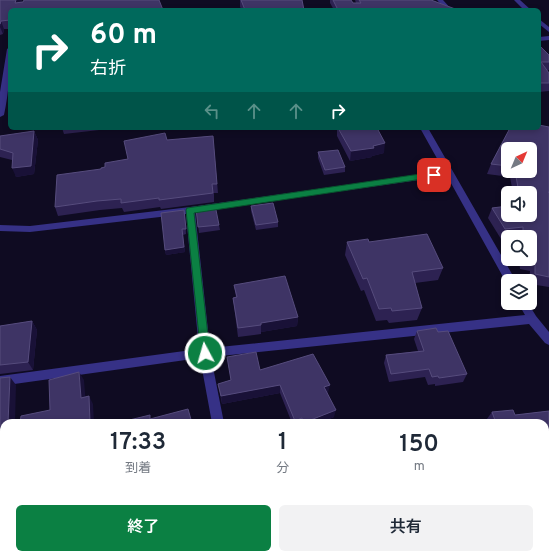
<!DOCTYPE html>
<html lang="ja">
<head>
<meta charset="utf-8">
<style>
	:root { --surface:#fff; --page:#f2f2f3; --text:#1f2937; --muted:#747a83; --accent:#0b8043 }
	body { margin:0; font-family:Overpass,"Noto Sans JP",sans-serif; background:var(--page); color:var(--text); height:100vh; display:flex; flex-direction:column; font-size:15px; white-space:nowrap }
	* { box-sizing:border-box; margin:0 }
	p { font-size:13px; color:var(--muted) }
	.icon { flex:none; width:22px; height:22px; fill:none; stroke:currentColor; stroke-width:2; stroke-linecap:round; stroke-linejoin:round }
	.map { position:relative; flex:1; overflow:hidden }
	.details { position:absolute; left:0px; top:419px; width:549px; height:140px; display:flex; flex-direction:column; background:var(--surface); border-radius:12px 12px 0 0; box-shadow:0 2px 6px #0003 }
	.details>* { flex:none }
	.banner { position:absolute; left:8px; top:8px; width:533px; height:122px; border-radius:6px; box-shadow:0 2px 6px #0003; background:#00695c; color:#fff; overflow:hidden }
	.needle { width:26px; rotate:44deg }
	.fabs { position:absolute; left:501px; top:142px; display:grid; gap:8px }
	.fabs a { display:grid; place-items:center; width:36px; height:36px; border-radius:6px; background:var(--surface); box-shadow:0 2px 6px #0003; font-size:20px }
	.pin { position:absolute; display:grid; place-items:center; width:34px; height:34px; color:#fff; margin:-17px; border-radius:8px; box-shadow:0 2px 6px #0006 }
	.me { position:absolute; width:44px; margin:-22px; rotate:354deg; stroke-linejoin:round; filter:drop-shadow(0 0 3px #0008) }
	.turn { display:flex; align-items:center; gap:14px; height:84px; padding:0 16px; font-size:18px }
	.turn .icon { width:52px; height:52px; stroke-width:2.5 }
	.turn b { display:block; font-size:28px; line-height:34px }
	.lanes { display:flex; align-items:center; height:38px; padding:0 16px; background:#0003; justify-content:center; gap:20px; direction:ltr }
	.lanes .off { opacity:.35 }
	.eta { display:flex; justify-content:space-evenly; align-items:center; height:68px; text-align:center }
	.eta b { font-size:24px; font-weight:600; line-height:28px }
	.primary-button { display:flex; gap:8px; margin-top:auto; padding:8px 16px }
	.primary-button a { flex:1; height:46px; border-radius:6px; background:var(--accent); color:#fff; font-size:16px; font-weight:600; line-height:46px; text-align:center }
	.primary-button a+a { background:var(--page); color:var(--text) }
	.map>svg:first-child { display:block }
	.lines { fill:none; stroke-linecap:round; stroke-linejoin:round }
	.street { fill:#363186; fill-rule:evenodd }
	.wall { fill:#2d2252; fill-rule:evenodd }
	.shaded-wall { fill:#191137 }
	.building { fill:#3e3465; stroke:#564c7d }
	.route { fill:#0b8043; stroke:#07532c }
</style>
</head>
<body>
<div class="map">
<svg width="549" height="559" viewBox="0 0 549 559">
	<rect width="100%" height="100%" fill="#0f0b22"/>
	<g class="lines">
		<!-- street -->
		<path class="street" d="M437,0H443L452,10H446Z
			M514,0H520L531,10H524Z
			M539,19L549,27V32L539,24Z
			M549,36V40L539,41V37Z
			M10,47C10,70 9,92 4,115L0,117V92L7,49Z
			M420,128H428L516,281H508L507,284L447,176L195,212L210,348L525,315L518,303H528L536,316L549,332V345L545,343L529,324L211,357L224,423H212L200,358L0,386V376L199,349L186,214L30,232L0,231V225L30,226L190,207L444,171Z
			M225,555H239V559H225Z"/>
	</g>
	<!-- wall -->
	<path class="wall" d="M0,0H22L21,2L159,0L10,10V29H4L3,34L0,35Z
		M240,0H302L304,10H242L240,7Z
		M330,0H351L353,3H356L355,0H431L458,10H334L330,3Z
		M539,45L549,55V70H547L549,73V91L539,92Z
		M539,125L549,127V287L530,284V281H529L530,271L520,269L519,259H530V237H518V236L508,237V238L501,239L488,218L492,208L508,206V215H530V193H513L510,177L487,174L491,164L510,128H539ZM508,149H530V171H508Z
		M62,128H108V129L64,134Z
		M337,128H377L384,153L372,156V157L350,161L337,136Z
		M34,131L38,140L34,174L16,177L12,160L0,157V136Z
		M213,136L218,193H214V202L161,209L160,207L124,212L122,208L100,210L58,216L55,207L101,169L128,159L167,140Z
		M318,152L345,167V172L324,175L318,158Z
		M251,206L278,222V227L256,230L251,211Z
		M196,208L219,225L220,230L199,233Z
		M185,216L186,234L183,235L185,252L166,255L165,250Z
		M347,242H369L443,268L438,280L415,283L422,308L417,320L389,323L387,320L376,321L364,290L361,291L345,255Z
		M234,285L298,317L297,326L261,332V334L238,337L233,298L236,297Z
		M32,321L37,330L33,370L0,374V326Z
		M417,331L467,374L463,382L435,386V384L428,385L425,377L389,382L384,363L386,355L418,351L414,339Z
		M227,357L260,370L328,393H327L334,417L320,423H292L280,393L222,404L218,384L231,380Z
		M549,411V496L545,497V423H484L492,412L515,415Z"/>
	<!-- shaded-wall -->
	<path class="shaded-wall" d="M16,0H22L19,10L15,3Z
		M1,21L4,29L3,34L0,27Z
		M34,131L38,140L34,174L16,177L12,168Z
		M385,143L384,153L372,156V157L350,161L351,151Z
		M182,229L185,252L166,255L165,250Z
		M298,317L297,326L261,332V323Z
		M32,321L37,330L33,370L28,362Z
		M79,372L84,380L86,406L81,398Z
		M10,377L16,385L15,423H8Z
		M280,385V393L222,404L221,396Z
		M330,385L328,393L323,395L324,387Z
		M89,396L93,404L94,423H90Z
		M336,410L334,417L320,423H303Z
		M302,418L301,423H295V421Z
		M4,437V445L0,446V438Z"/>
	<!-- building -->
	<path class="building" d="M0,0H16L15,3L23,2L24,0H159L163,10H10V20L1,21L0,24Z
		M241,0H302L304,10H245Z
		M333,0H351L353,3H361L359,0H431L458,10H338Z
		M539,45L549,55V62H541L549,73V83H539Z
		M539,125L549,127V192H548L549,193V277L535,274V261L525,259H530V237H523V227L505,229L492,208L508,206V215H530V193H519L515,171H530V149H508V166L491,164L510,128H539Z
		M338,128H377L385,143L373,146L374,148L351,151Z
		M34,131L31,166L12,168L13,153L0,149V136Z
		M165,133L167,140L213,136L217,184H212L213,193L159,200V198L121,203V199L97,201L55,207L57,175L101,169V168L105,167V163L128,159L124,141Z
		M338,150L345,167L325,170L318,152Z
		M273,203L278,222L256,225L251,206Z
		M215,205L219,225L198,227L196,208Z
		M184,210L186,229H182L184,247L165,250L161,213Z
		M427,234L443,268L412,272L422,308L392,311L391,308L379,309L367,278L363,279L347,242L368,239L369,242Z
		M285,276L298,317L261,323V325L238,328L233,298L237,297L234,285Z
		M32,321L28,362L0,365V326Z
		M436,328L438,332L448,331L467,374L439,378L438,376L432,377L429,369L391,374L386,355L424,351L417,331Z
		M256,352L260,370L313,354L330,385L324,387L336,410L303,423L302,418L295,421L280,385L221,396L218,384L231,380L227,357Z
		M79,372L81,398L89,396L90,423H20L21,416L50,410L49,380Z
		M10,377L8,423H4V437L0,438V378Z
		M188,409L192,423H117L150,415V419Z
		M513,410L515,415L549,411V488H547L545,483V423H496L492,412Z
		M149,555H210L211,559H123V558Z"/>
	<!-- route -->
	<path class="route" d="M434,172L436,173V177L194,213L210,353L208,356L205,358L201,356L186,210L187,208Z"/>
</svg>
<div class="fabs">
<a><svg class="needle" viewBox="-14 -14 28 28"><path d="M0-13l5 13h-10z" fill="#e53935"/><path d="M0 13l5-13h-10z" fill="#747a83"/></svg></a>
<a><svg class="icon" aria-label="sound" viewBox="0 0 24 24"><path d="M4 9h4l5-4v14l-5-4H4zM17 9q2 3 0 6"/></svg></a>
<a><svg class="icon" aria-label="search" viewBox="0 0 24 24"><circle cx="10" cy="10" r="6"/><path d="M15 15l6 6"/></svg></a>
<a><svg class="icon" aria-label="layers" viewBox="0 0 24 24"><path d="M12 4l9 5-9 5-9-5zM3 14l9 5 9-5"/></svg></a>
</div>
<div class="pin" style="left:434px;top:175px;background:#d93025"><svg class="icon" aria-label="arrive" viewBox="0 0 24 24"><path d="M6 21V4h12l-3 4 3 4H6"/></svg></div>
<svg class="me" style="left:205px;top:353px" viewBox="-20 -20 40 40"><circle r="17" fill="#0b8043" stroke="#fff" stroke-width="3"/><path d="M0-11L8 9 0 5-8 9z" fill="#fff"/></svg>
<div class="banner">
<div class="turn"><svg class="icon" aria-label="right" viewBox="0 0 24 24"><path d="M7 20v-9h11M14 6l5 5-5 5"/></svg><div><b>60 m</b>右折</div></div>
<div class="lanes"><svg class="icon off" aria-label="left" viewBox="0 0 24 24"><path d="M17 20v-9H6M10 6l-5 5 5 5"/></svg><svg class="icon off" aria-label="ahead" viewBox="0 0 24 24"><path d="M12 20V5M6 11l6-6 6 6"/></svg><svg class="icon off" aria-label="ahead" viewBox="0 0 24 24"><path d="M12 20V5M6 11l6-6 6 6"/></svg><svg class="icon" aria-label="right" viewBox="0 0 24 24"><path d="M7 20v-9h11M14 6l5 5-5 5"/></svg></div>
</div>
<section class="details">
<div class="eta">
<div><b>17:33</b><p>到着</p></div>
<div><b>1</b><p>分</p></div>
<div><b>150</b><p>m</p></div>
</div>
<div class="primary-button"><a>終了</a><a>共有</a></div>
</section>
</div>
</body>
</html>
